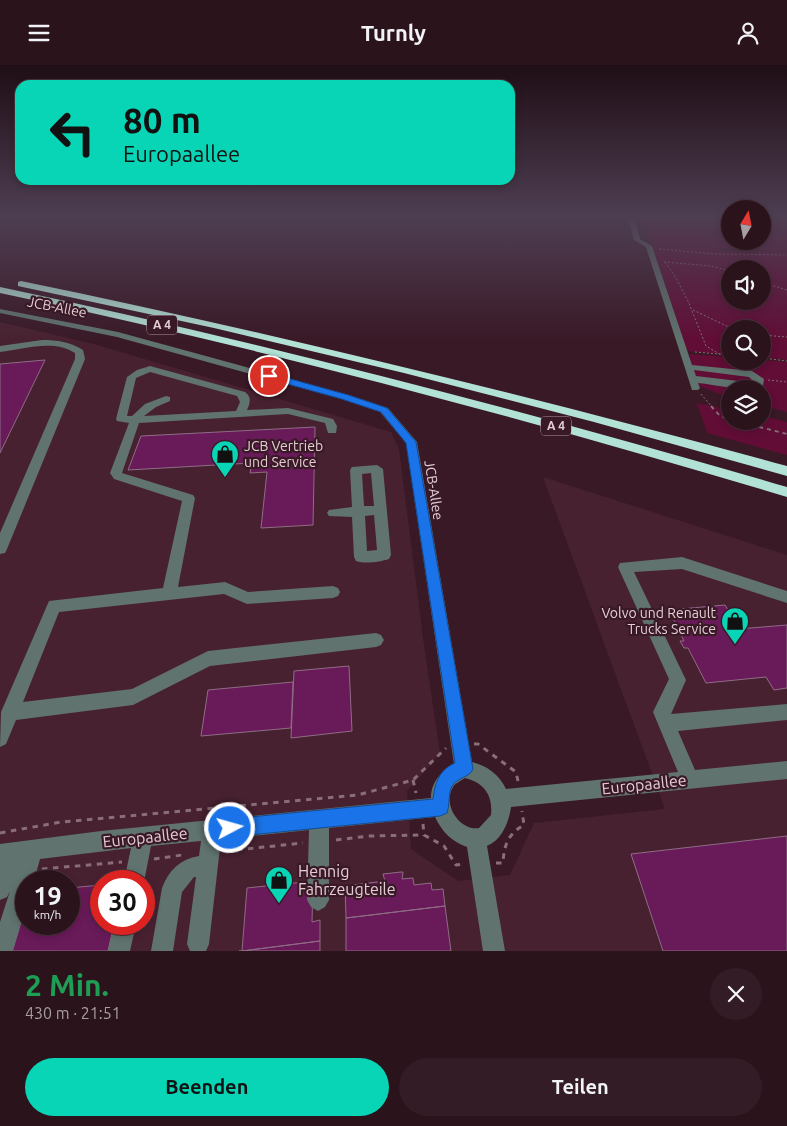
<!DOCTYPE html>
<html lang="de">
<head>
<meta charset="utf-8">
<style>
	:root { --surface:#2b131c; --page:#331c25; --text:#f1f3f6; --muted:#a69ea3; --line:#47323b; --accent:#08d5b5 }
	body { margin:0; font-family:Ubuntu,sans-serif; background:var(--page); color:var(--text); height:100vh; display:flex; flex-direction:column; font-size:19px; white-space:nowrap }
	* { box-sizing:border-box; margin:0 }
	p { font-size:16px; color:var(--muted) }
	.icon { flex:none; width:28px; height:28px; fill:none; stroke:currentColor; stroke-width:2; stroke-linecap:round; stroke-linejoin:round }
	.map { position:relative; height:886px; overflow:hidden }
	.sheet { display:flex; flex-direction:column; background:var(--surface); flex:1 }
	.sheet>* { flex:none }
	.hud { position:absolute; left:15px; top:15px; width:500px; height:105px; border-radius:15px; box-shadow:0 2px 8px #0003,0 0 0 1px var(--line); background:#08d5b5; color:#111; overflow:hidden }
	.needle { width:32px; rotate:10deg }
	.controls { position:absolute; left:721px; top:135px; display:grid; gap:10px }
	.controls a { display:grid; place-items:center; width:50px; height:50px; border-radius:50%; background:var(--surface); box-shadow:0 2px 8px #0003,0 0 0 1px var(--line); font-size:25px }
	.speed { position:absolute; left:15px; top:805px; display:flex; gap:10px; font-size:25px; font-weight:700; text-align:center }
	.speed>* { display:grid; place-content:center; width:65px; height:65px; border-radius:50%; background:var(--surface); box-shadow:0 2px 8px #0003,0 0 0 1px var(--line); line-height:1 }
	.speed small { font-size:12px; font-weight:400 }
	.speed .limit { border:8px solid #d22; background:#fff; color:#111 }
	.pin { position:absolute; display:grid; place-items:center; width:42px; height:42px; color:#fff; margin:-21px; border:2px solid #fff; border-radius:50%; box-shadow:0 1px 5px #0007 }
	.me { position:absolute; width:55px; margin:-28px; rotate:84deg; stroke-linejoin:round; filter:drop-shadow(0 0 4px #0008) }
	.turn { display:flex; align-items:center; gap:18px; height:105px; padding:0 25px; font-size:22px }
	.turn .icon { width:65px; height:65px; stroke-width:2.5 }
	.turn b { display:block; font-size:35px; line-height:42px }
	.round { display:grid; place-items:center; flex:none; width:52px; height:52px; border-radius:26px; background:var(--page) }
	.overview { display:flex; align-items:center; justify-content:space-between; height:85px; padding:0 25px }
	h1 { font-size:30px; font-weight:700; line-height:38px; color:#1e9e55 }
	.cta { display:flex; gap:10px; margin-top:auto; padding:10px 25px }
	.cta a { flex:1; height:58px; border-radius:30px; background:var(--accent); color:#111; font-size:20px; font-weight:700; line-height:58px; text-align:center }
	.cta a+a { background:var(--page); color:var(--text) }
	header { display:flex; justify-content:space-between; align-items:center; height:65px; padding:0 25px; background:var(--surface); font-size:22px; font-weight:700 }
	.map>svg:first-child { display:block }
	.built { fill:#482130; fill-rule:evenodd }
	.green { fill:#610d36; fill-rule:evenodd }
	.building { fill:#691a59; stroke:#8e6d85 }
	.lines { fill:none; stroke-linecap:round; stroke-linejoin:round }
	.path-far2 { stroke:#896d77; stroke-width:1; stroke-dasharray:2 2; stroke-linecap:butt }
	.path-far1 { stroke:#896d77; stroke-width:2; stroke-dasharray:4 4; stroke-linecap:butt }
	.path { stroke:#896d77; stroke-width:3; stroke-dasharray:5.5 5.5; stroke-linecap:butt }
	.minor { fill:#60736e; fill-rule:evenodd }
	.highway { fill:#b1e2d5; fill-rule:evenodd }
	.route { fill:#1a73e8; stroke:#114b97 }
	.labels { text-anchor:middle; stroke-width:4.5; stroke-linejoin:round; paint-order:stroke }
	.shield { fill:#391926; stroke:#b197a0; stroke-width:1 }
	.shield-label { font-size:12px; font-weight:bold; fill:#e4cdd4 }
	.street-label { font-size:14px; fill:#e4cdd4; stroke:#391926 }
	.poi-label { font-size:14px; fill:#e4cdd4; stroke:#391926; text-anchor:start }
	.near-street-label { font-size:16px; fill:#e4cdd4; stroke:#391926 }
	.near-poi-label { font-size:16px; fill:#e4cdd4; stroke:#391926; text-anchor:start }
</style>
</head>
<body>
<header><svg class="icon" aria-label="menu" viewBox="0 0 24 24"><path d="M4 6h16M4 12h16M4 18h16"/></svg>Turnly<svg class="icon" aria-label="person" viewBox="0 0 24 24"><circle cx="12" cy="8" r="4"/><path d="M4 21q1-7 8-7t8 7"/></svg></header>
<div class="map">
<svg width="787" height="886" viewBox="0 0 787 886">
	<rect width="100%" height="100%" fill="#391926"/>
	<!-- built -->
	<path class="built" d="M0,257L94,279L391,367L399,384L423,573L440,689L407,726L411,784L458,816L510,810L534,758L665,744L543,412L787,490V886H0ZM26,816H69V859H26ZM101,816H144V859H101Z"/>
	<!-- green -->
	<path class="green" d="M642,152H730V176H762L763,152H787V186L714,183L725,186L787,187V295L763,292L762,264H730V290L687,286L653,181L645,178L656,179L650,176ZM730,204H762V236H730Z
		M690,289L730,292V296L763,295L787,297V347L763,341L762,324H730V333L699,321L690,296Z
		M697,338L730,345V356H762L763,351L787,357V390L707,368Z"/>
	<!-- building -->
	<path class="building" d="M45,295L0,388V299Z
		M315,362L313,460L261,463L267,407L250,408L252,398L128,405L141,371Z
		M725,540L739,564L787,560V623L774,625L766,612L706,618L688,583H684L680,576H684L669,545Z
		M349,601L352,666L291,673L294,606Z
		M293,617L291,663L201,671L208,625Z
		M787,771V886H663L631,789Z
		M401,807H403L402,814L413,813L414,820L431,818L432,825L443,824L445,841L346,853L345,821L385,816L383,809Z
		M313,816L312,857L320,855V876L242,886L247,823Z
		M101,820V859H114L108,886H12L26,839V859H69V823Z
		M445,841L451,886H346V853Z
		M320,876V886H239H242Z"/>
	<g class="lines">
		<!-- path-far2 -->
		<path class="path-far2" d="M659,184L716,189L787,190
			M664,197L711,201L730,206
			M665,197L676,213L688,236L706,281L721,290
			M762,217L787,225
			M693,245L733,264
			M762,270L787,272
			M695,287L730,290
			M762,293L787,296
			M768,315L787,317
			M701,329L712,342"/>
		<!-- path-far1 -->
		<path class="path-far1" d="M711,341L720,351L730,354
			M736,356L787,369"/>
		<!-- path -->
		<path class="path" d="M474,679H478L516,707L518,716
			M413,715L416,728
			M423,759L424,770L444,781L456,800L464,799
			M0,768L61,757L358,730L413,715L446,683
			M336,775L369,771L423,770
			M226,786L303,778
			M154,794L182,790
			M496,798H503C504,780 508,769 524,760L522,746
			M42,804L122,797"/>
		<!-- minor -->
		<path class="minor" d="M628,152H634L640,174L652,181L692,300L752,306L764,314L763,321C753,329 712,319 698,318L700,323L698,325H692L646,182L634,175ZM694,305L749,312L755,318L696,311Z
			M0,244L118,267L349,330L388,343L417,377L472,697C487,701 499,709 506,724L678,707L653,647L669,614L618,502L620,498L682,492L787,526V538L682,504L634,507L686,615L671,649L787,639V655L678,666L695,705L787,696V714L511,742C509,757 502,775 487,781L505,886H483L467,782C451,776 443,768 435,752L329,763V835L325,842L318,846L311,842L307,835L309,765L221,774L209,879L206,886H190L187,879L196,812H194L182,827L173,886H151L162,823C169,805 180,794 199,791L201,776L151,781L144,817L124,816L131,783L40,794L34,816H26V842L13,886H0V857L10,826L7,832L0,835V779L101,766L431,733C431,717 441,707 454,699L406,378L380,347L341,334L117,272L0,248ZM465,713C485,718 493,731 491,750L479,763C460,766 442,740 453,722C455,718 461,716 465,713Z
			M42,275C57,275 70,277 83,285L85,294L7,484L5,488L0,489V468L75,294V288C53,274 25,284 0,287V281Z
			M150,301L245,327C252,332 250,338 247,345L288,343L333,354L337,361L336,368H328L325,358L288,349L139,358L122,408L193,430L195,433L178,522L225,517L248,527L333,521L338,523L340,527L338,531L333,533L247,539L224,529L59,547L23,637L132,624L208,586L376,568L381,570L384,575L381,580L376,582L210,601L133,640L16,655L6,679L0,682L1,647L49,536L163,523L182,436L114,414L110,408L129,358L117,356L116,354L127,312L137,305ZM150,307L237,331L240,337L236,346L144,351L156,342L170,336V332L166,331L145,339L132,351H127L136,313Z
			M377,400L383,404L391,490L389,494C380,497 365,499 356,496L354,492L352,452L329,451L327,448L329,445L352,442L350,405L352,402ZM371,408L374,441H364L362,409ZM374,450L377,485L367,486L365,451Z
			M114,859H136L130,886H108Z"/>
		<!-- highway -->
		<path class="highway" d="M21,216C279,269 533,332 787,401V411L594,357L404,308L214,263L18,221V217Z
			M0,222C265,278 527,346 787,422V432C527,354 266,284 0,228Z"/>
	</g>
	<!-- sky -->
	<linearGradient id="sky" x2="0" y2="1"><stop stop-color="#1f0e15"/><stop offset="0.55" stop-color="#4e3e52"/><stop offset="1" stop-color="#4e3e52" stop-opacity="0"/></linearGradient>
	<rect width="787" height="276" fill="url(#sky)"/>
	<!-- route -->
	<path class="route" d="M269,308L348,330L387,343L416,377L473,704C469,713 458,712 452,721C448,729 450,739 447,748L440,751L230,772L223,769L221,763L223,757L230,754L433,734C435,718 439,705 455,698L406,378L381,347L342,334L266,313V309Z"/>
	<!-- icons -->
	<defs>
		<g id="shop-pin" transform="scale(1.4375)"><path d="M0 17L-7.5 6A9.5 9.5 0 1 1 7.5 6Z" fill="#08d5b5" stroke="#391926"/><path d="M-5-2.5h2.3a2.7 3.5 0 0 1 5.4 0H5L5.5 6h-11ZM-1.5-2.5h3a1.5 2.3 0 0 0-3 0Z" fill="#111"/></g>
	</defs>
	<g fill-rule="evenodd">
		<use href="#shop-pin" x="225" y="389"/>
		<use href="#shop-pin" x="735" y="556"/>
		<use href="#shop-pin" x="279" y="815"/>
	</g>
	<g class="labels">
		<!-- shield labels -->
		<g class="shield">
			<rect x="147" y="250.5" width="30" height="19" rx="4"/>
			<rect x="541" y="351.5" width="30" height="19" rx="4"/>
		</g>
		<g class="shield-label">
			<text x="162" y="264">A 4</text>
			<text x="556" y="365">A 4</text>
		</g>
		<!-- street labels -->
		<g class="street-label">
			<text transform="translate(57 242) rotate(11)" y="5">JCB-Allee</text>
			<text transform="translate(434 425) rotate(81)" y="5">JCB-Allee</text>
		</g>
		<!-- poi labels -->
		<g class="poi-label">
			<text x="244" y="386">JCB Vertrieb<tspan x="244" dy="16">und Service</tspan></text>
			<text x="716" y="553" text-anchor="end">Volvo und Renault<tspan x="716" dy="16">Trucks Service</tspan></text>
		</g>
		<!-- near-street labels -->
		<g class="near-street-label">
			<text transform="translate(644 719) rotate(-6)" y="6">Europaallee</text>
			<text transform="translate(145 772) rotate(-6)" y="6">Europaallee</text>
		</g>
		<!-- near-poi labels -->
		<g class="near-poi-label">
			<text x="298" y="812">Hennig<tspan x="298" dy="18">Fahrzeugteile</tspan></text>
		</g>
	</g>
</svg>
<div class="controls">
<a><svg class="needle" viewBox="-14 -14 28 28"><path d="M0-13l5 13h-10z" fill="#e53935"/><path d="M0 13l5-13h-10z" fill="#a69ea3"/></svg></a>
<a><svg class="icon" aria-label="sound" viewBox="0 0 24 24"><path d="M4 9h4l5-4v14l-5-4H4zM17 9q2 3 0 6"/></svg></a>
<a><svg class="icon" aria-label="search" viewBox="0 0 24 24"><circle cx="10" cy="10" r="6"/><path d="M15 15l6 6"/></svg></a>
<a><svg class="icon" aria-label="layers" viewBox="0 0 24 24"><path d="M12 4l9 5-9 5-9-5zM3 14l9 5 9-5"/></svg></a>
</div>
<div class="speed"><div>19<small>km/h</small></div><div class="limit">30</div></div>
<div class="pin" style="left:269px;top:311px;background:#d93025"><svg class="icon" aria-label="arrive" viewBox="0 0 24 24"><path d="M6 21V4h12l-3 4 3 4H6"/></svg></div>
<svg class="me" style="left:230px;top:763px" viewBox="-20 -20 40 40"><circle r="17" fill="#1a73e8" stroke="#fff" stroke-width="3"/><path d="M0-11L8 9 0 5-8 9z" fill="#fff"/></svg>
<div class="hud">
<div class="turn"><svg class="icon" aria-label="left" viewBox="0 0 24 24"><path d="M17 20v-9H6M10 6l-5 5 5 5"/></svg><div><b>80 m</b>Europaallee</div></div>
</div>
</div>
<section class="sheet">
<div class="overview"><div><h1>2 Min.</h1><p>430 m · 21:51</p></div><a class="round"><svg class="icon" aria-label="close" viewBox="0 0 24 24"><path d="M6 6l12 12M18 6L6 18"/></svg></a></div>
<div class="cta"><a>Beenden</a><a>Teilen</a></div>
</section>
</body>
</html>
